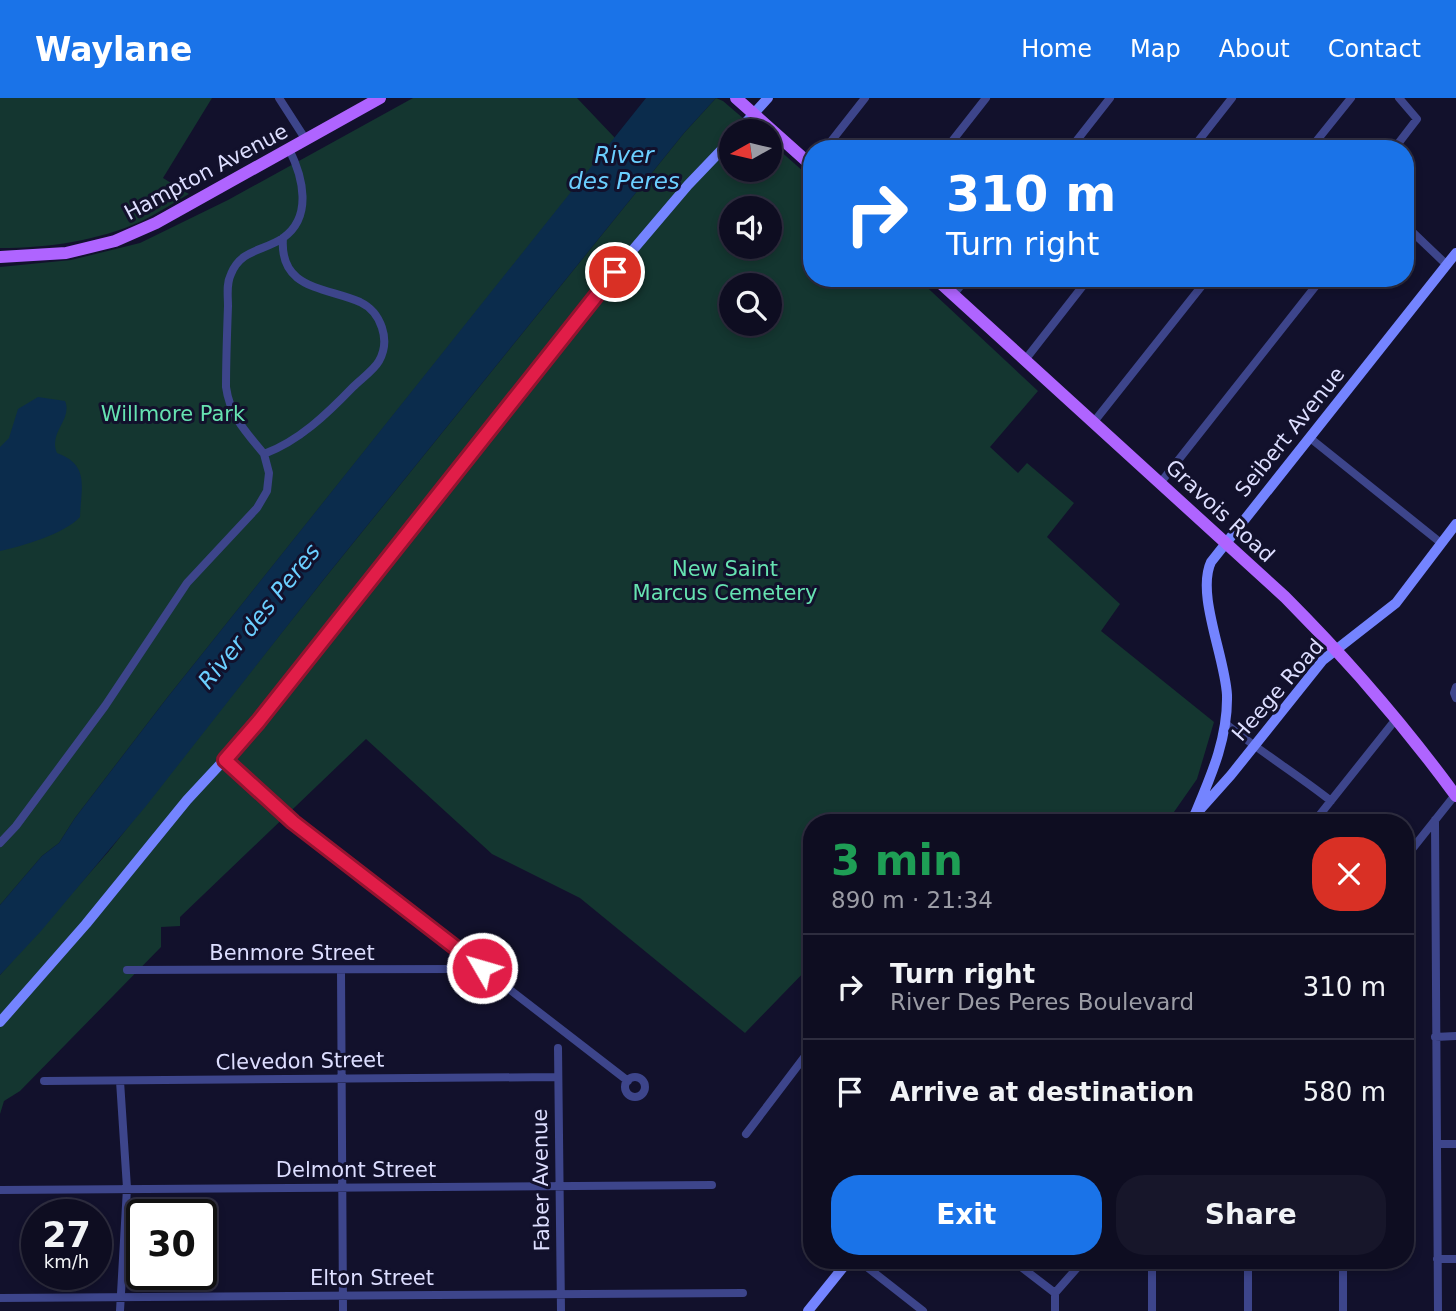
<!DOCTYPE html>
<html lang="en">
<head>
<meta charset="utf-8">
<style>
	:root { --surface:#0e0d21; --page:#17162a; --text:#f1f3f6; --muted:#9b9ca5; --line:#2e2d3f; --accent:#1a73e8 }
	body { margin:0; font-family:"DejaVu Sans",sans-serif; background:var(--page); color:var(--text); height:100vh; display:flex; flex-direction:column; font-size:26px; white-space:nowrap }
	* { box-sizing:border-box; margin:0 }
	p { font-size:23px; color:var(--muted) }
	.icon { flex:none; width:38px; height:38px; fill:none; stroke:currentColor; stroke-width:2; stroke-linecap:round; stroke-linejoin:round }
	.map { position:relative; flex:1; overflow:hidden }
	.side { position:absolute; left:803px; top:716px; width:611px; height:455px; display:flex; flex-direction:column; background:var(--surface); border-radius:28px; box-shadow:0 4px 10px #0003,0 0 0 2px var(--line) }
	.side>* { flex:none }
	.hud { position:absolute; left:803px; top:42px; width:611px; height:147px; border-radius:28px; box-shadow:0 4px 10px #0003,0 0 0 2px var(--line); background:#1a73e8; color:#fff; overflow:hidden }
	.needle { width:46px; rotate:262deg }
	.buttons { position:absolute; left:719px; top:21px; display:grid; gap:14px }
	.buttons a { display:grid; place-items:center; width:63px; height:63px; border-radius:50%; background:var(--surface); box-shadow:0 4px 10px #0003,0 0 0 2px var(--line); font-size:35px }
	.speed { position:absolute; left:21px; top:1101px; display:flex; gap:14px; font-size:35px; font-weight:700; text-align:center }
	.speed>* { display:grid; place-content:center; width:91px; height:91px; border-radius:50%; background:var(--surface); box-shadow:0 4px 10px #0003,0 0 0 2px var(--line); line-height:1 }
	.speed small { font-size:18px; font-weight:400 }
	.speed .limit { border:4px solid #111; border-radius:10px; background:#fff; color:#111 }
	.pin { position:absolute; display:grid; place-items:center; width:60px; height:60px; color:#fff; margin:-30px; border:4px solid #fff; border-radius:50%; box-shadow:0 2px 7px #0007 }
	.me { position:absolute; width:77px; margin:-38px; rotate:308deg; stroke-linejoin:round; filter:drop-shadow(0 0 5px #0008) }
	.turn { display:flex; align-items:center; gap:24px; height:147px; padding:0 28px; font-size:32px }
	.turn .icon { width:91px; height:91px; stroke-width:2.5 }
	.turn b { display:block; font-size:49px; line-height:60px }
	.round { display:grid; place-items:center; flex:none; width:74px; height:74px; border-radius:28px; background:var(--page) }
	.headline { display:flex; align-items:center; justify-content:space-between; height:119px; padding:0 28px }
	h1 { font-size:42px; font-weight:800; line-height:52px; color:#1e9e55 }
	.button { display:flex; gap:14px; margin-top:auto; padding:14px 28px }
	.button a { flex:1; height:80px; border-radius:28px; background:var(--accent); color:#fff; font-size:28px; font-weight:800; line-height:80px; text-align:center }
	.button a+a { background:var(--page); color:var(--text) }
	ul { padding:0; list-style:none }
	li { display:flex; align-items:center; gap:21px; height:105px; padding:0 28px; border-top:2px solid var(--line) }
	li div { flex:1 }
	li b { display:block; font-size:26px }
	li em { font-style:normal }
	header { display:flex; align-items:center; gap:42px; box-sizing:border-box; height:98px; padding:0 35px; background:var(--accent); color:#fff }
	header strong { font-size:33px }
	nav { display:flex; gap:38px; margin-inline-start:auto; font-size:24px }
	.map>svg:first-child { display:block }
	.green { fill:#143630; fill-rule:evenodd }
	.water { fill:#0b2c4c }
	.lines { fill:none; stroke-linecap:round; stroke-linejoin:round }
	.street { stroke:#3d458b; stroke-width:8 }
	.secondary { stroke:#7484ff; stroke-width:10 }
	.primary { stroke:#af64ff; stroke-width:12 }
	.route-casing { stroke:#92132f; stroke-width:18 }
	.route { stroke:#e11d48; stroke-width:12 }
	.labels { text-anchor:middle; stroke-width:6; stroke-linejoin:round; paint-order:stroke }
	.street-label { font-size:21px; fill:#dddeff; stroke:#12112c }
	.park-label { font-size:21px; fill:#66e2b1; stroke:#12112c }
	.water-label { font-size:23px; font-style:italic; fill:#6bcfff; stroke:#12112c }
</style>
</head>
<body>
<header>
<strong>Waylane</strong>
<nav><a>Home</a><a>Map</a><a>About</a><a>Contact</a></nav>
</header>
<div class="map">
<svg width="1456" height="1213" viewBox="0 0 1456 1213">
	<rect width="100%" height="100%" fill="#12112c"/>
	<!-- green -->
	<path class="green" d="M0,0H212L163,80L189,96C173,105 158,115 142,123C97,143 49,150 0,150Z
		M413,0H577L615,40L167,600L75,720L59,745L42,758L0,807V169L71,162L140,145L228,102Z
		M716,0L723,3L758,33H732V72H770V44L812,81V180H917L1038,293L990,349L1018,375L1027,365L1074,405L1047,439L1120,506L1101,533L1214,624L1197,681L1167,724H812V866L745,935L580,800L492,756L366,641L180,819V828L161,829V849L20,993L4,1003L0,1016V877L109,753L324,481L684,35ZM732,110H770V149H732ZM732,187H770V226H732Z"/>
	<!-- water -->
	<path class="water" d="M646,0H716L684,35L324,481L146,708L41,833L0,877V807L42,758L59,745L75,720L167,600Z
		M38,299L65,303C73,321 48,334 57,355C90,367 81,389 80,419C64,436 23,448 0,453V349L9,340L18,311Z"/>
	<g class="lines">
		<!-- street -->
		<path class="street" d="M279,0L306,42
			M825,51L865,0
			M946,51L986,0
			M1070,51L1110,0
			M1192,51L1232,0
			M1310,51L1351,0
			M1394,51L1417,21L1399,0
			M1405,127L1447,167
			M953,197L967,180
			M1025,262L1089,180
			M1093,325L1208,180
			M1310,340L1441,445
			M264,356C246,334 230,318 226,289C226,262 227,235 228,208C228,197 226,186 231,176C241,151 264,153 283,140C313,119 303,79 289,51
			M1161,384L1322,180
			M1456,589L1454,595L1456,600
			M1225,625C1259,653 1297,676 1331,703
			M225,662L293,724L628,983
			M1435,722L1438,1213
			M1314,724L1396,621
			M0,745L16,728L105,608L187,485L257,410L267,393L269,375L264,356C299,343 327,316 353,289C361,281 374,272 379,263C391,242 381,214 360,204C326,189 279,192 283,140
			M1405,760L1455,697
			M127,872L458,871
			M341,873L343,1213
			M806,934L812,938
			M1435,939L1456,938
			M558,950L561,1213
			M625 989a10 10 0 1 1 20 0a10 10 0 1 1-20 0Z
			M44,983L557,979
			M120,983L127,1090L120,1213
			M746,1036L812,949
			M1438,1046H1456
			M0,1092L712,1087
			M1437,1161H1456
			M858,1162L923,1213
			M1012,1162L1055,1195
			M0,1200L743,1195
			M1055,1213V1195L1084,1162
			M1152,1213V1162
			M1248,1213V1162
			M1343,1213V1162"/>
		<!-- secondary -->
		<path class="secondary" d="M738,33L768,0
			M1195,716C1211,678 1228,640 1227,597C1225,559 1196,496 1211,464L1456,155
			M1189,724L1231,677L1323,562L1396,505L1456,426
			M0,924L86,826L187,702L251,633L626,160L688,87L732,41
			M808,1213L849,1162"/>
		<!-- primary -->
		<path class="primary" d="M736,0L812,68
			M0,159L66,155L115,143L156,125L380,0
			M935,180L1285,499C1347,561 1404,627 1456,698"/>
	</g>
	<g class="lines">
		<!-- route casing -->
		<g class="route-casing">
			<path id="route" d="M482,870L293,724L225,662L258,624L615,174"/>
		</g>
		<!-- route -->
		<use href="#route" class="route"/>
	</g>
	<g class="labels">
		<!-- street labels -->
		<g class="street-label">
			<text transform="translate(206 74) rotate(-28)" y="7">Hampton Avenue</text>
			<text transform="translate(1290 334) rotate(-51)" y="7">Seibert Avenue</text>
			<text transform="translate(1220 413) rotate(43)" y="7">Gravois Road</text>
			<text transform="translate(1278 592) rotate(-49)" y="7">Heege Road</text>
			<text x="292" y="862">Benmore Street</text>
			<text transform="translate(300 963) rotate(-1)" y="7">Clevedon Street</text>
			<text x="356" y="1079">Delmont Street</text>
			<text transform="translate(541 1082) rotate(-91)" y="7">Faber Avenue</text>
			<text x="372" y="1187">Elton Street</text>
		</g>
		<!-- park labels -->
		<g class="park-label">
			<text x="173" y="323">Willmore Park</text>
			<text x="725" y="478">New Saint<tspan x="725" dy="24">Marcus Cemetery</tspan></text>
		</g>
		<!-- water labels -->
		<g class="water-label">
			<text x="624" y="65">River<tspan x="624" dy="26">des Peres</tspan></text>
			<text transform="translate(259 518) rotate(-51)" y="8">River des Peres</text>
		</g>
	</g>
</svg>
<div class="buttons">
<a><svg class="needle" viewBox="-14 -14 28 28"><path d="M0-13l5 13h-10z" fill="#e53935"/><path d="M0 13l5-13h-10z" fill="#9b9ca5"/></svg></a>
<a><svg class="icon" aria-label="sound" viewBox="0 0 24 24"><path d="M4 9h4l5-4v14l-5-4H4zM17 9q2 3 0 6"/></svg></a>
<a><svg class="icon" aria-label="search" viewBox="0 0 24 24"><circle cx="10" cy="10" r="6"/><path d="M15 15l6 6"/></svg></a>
</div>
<div class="speed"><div>27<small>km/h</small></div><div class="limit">30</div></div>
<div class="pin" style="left:615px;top:174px;background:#d93025"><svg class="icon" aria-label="arrive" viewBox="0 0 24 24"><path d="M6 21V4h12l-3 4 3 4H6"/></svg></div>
<svg class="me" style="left:482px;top:870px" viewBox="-20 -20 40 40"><circle r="17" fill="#e11d48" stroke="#fff" stroke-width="3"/><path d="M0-11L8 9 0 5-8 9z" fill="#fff"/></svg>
<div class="hud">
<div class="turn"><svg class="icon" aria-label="right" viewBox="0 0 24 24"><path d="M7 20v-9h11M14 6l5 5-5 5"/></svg><div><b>310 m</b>Turn right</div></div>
</div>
<section class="side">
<div class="headline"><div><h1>3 min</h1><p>890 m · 21:34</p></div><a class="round" style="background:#d93025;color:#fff"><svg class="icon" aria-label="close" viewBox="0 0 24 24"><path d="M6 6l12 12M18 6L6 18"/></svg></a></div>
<ul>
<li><svg class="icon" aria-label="right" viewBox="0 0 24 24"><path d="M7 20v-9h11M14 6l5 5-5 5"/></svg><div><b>Turn right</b><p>River Des Peres Boulevard</p></div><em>310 m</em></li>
<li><svg class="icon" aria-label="arrive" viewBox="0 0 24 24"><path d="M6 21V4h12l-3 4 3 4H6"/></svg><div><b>Arrive at destination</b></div><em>580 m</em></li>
</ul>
<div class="button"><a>Exit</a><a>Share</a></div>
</section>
</div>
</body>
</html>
